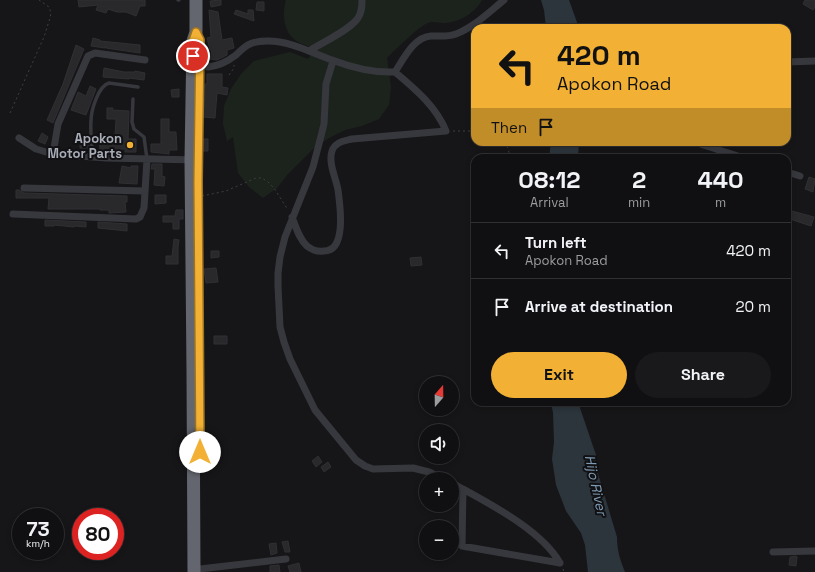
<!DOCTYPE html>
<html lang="en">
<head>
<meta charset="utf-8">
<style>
	:root { --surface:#101012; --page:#19191b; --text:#f1f3f6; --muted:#9c9d9f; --line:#303032; --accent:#f2b134 }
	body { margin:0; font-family:"Space Grotesk",sans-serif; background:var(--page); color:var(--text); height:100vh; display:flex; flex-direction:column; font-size:15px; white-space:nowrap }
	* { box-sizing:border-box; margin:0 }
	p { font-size:13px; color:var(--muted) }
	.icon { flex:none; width:22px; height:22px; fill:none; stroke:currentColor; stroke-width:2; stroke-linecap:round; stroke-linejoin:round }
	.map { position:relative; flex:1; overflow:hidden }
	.side { position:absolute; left:471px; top:154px; width:320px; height:252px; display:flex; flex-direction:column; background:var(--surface); border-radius:12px; box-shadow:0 2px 6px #0003,0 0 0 1px var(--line) }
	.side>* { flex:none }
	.guide { position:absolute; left:471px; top:24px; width:320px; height:122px; border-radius:12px; box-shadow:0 2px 6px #0003,0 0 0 1px var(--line); background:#f2b134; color:#111; overflow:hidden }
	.needle { width:26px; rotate:20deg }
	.tools { position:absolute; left:419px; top:376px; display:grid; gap:8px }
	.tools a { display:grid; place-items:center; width:40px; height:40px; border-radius:50%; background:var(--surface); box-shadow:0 2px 6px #0003,0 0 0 1px var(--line); font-size:20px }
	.speed { position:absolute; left:12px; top:508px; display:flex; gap:8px; font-size:20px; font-weight:700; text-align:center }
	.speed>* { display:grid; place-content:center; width:52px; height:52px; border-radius:50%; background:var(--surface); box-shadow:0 2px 6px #0003,0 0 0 1px var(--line); line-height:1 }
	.speed small { font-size:10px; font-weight:400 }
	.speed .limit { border:6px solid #d22; background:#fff; color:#111 }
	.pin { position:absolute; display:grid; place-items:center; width:34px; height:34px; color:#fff; margin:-17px; border:2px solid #fff; border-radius:50%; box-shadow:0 1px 4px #0007 }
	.me { position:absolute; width:44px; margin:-22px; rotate:0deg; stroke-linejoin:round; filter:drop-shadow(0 0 3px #0008) }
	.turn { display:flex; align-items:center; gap:14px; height:84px; padding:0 20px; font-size:18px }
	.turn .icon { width:52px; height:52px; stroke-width:2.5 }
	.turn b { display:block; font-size:28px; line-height:34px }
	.then { display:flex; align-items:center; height:38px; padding:0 20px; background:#0003; gap:8px; font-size:15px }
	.eta { display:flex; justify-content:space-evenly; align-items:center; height:68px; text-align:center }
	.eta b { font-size:24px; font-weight:800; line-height:28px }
	.cta { display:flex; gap:8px; margin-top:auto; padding:8px 20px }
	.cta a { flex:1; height:46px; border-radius:24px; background:var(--accent); color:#111; font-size:16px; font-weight:800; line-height:46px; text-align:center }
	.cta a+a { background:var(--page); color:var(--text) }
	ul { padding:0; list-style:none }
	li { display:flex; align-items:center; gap:12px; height:56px; padding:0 20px; border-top:1px solid var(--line) }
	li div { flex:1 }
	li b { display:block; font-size:15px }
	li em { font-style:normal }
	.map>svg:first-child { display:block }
	.green { fill:#1c231d }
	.water { fill:#2c353c }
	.building { fill:#29292c; stroke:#303034 }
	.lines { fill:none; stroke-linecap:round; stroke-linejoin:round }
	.path { stroke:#3d3f44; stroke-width:1; stroke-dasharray:2 3; stroke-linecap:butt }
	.lane { stroke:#37383d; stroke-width:3.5 }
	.street { stroke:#37383d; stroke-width:7 }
	.highway { stroke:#63666e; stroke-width:13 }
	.route-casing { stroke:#9d7322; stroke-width:10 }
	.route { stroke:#f2b134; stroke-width:7 }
	.poi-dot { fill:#f2b134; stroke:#111113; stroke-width:1.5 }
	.labels { text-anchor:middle; stroke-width:4; stroke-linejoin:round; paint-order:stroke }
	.poi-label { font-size:13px; font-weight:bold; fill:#a8adb8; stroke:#111113; text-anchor:end }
	.water-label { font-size:14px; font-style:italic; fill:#7f9bb3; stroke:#111113 }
</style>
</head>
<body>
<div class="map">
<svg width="815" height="572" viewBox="0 0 815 572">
	<rect width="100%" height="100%" fill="#161618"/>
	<!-- green -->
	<path class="green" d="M286,0H482C475,13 459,23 443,23C439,23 432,21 428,23C419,26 395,50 387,58L391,87L389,105L379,119L362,126L345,130L329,138L314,148L288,174L277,188L263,198L249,187L238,173L233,137L227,141L223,124L224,106L231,89L241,74L254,61L290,52L308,59L315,49C310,46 303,45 298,42C283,33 282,15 286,0Z"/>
	<!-- water -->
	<path class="water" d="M541,0H569L579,28H546L544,10Z
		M551,142H579L578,158H549Z
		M551,402H578L596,455V467L617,537C617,550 620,560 625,572H588L585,545L581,533L566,511L556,485L552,459L554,442L553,413Z"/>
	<!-- building -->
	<path class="building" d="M78,0H145V6H140L136,16L126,12H117L108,9L106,13L96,10L98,5L79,7Z
		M221,0V5L211,7L210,1Z
		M805,0H815V7L813,10L803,4Z
		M257,2H264V11L256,10Z
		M209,10L218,12L222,40L232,38L234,48L227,50V55L217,60L210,59L212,50H210L207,38L211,37Z
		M236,10L248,14V10H253L254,21L234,14Z
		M93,38L100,40V41L140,45V53L106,48V46L105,48L91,46Z
		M76,45L84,49L53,123L47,120L63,84Z
		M104,68L124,72H135V71L145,73L144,80L129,78V79L103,77Z
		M207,74H222V87L228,88L227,95L217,93L215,118L203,117L205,95L203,94L205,84H207Z
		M90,86L96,89L86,115L71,110L78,92L86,96Z
		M179,89V97H172L171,90Z
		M107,108H113L112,110L129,111L128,139H136V152H125V149L100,150L99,137L115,136L116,119H107Z
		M161,119H169V132H176L177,150H169V154L151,152V144H161Z
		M42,133L48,137L45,144L38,141Z
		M80,137H88L89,148H80Z
		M201,139H208V151H200Z
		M152,164H162V176L165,177L164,186L154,185L155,169H151Z
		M122,166L131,168V166H138L137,184L119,183Z
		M809,177L815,179L813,192L805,189Z
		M16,190H19L24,193L127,196V202H125L126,212L109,213V210H100V209H48L49,198H16Z
		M155,195H166V203L155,204Z
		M176,210H183V219H179V229H173V222H163V216H175Z
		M788,210L814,217L811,226L787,218Z
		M45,220L86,222V227L74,226V227L54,225V226H45Z
		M98,222L127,224V231L98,228Z
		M174,239L179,240L178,247V264H166V256H172Z
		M211,251H219V257L211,258Z
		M421,257L422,265L411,266L410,258Z
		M216,268L218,282L206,283L204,269Z
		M214,336H227V344H214Z
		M318,456L322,462L316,467L312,461Z
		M328,462L331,467L324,472L321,467Z
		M288,541L290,552H285L282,542Z
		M276,543L277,553L271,555L269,544Z
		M796,556L797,557L796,566L789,565L790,557Z
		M299,563L301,572H290L288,566Z
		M279,565L280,572H270V566Z"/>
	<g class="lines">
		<!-- path -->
		<path class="path" d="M229,75L234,68V65
			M10,113L44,37L50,18L51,13L49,7L39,0
			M453,131H475
			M504,142C508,146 509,152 510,158
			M202,196L226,191L256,178H262L268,182L274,188L288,210
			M563,569L564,572"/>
		<!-- lane -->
		<path class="lane" d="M178,0H179
			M133,99L132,122L134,129L144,137L147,159
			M93,157C92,145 90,133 91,121C91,111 98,86 109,83L138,87
			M452,545L462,546"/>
		<!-- street -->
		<path class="street" d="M309,51C323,42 350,30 358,18C362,12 362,6 362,0
			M333,61L326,84L324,124L321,136L313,167L285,237L280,257L278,273V286L280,327L284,342L290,359L315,410L356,460L365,466L373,469L413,468L429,472L444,479
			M787,62L815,61
			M208,67C219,66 227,62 236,55C240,51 245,46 250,44C256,41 262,41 268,41C291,41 312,53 332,60C353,68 374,73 395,72C415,89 436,106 446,131L352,139C344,141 335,142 332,151C328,163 336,178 338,190C340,205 347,251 324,251C318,252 312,250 307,246C299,239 296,227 292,217
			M395,72C404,58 414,37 431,36C439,36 449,37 456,34C474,27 489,12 504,0
			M19,138L36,149L53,154L106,158L198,160
			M694,142L744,158
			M53,154L58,124L88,56L95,53L145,60
			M787,172L800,176
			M24,188L145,191
			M13,214L136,219L140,217L144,208L147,159
			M452,483C486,502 541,529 560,563
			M463,489L462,546L560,563
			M773,552L815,551
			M200,569L286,559"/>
		<!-- highway -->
		<path class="highway" d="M194,572L193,371L191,160L193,41L196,32V0"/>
	</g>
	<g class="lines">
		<!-- route casing -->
		<g class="route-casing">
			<path id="route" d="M193,56V41L196,32L200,40L198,181L200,452"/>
		</g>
		<!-- route -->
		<use href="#route" class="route"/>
	</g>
	<!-- markers -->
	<circle class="poi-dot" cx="130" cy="145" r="4"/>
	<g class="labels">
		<!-- poi labels -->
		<g class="poi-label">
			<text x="122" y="143">Apokon<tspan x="122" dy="15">Motor Parts</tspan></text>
		</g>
		<!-- water labels -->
		<g class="water-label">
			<text transform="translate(596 485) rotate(78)" y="5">Hijo River</text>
		</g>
	</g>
</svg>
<div class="tools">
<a><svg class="needle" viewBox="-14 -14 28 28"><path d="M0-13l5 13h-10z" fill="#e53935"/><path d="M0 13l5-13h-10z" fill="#9c9d9f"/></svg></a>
<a><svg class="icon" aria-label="sound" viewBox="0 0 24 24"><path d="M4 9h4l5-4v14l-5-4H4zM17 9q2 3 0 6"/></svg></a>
<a>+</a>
<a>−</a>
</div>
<div class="speed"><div>73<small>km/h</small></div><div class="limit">80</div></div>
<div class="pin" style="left:193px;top:56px;background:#d93025"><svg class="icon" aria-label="arrive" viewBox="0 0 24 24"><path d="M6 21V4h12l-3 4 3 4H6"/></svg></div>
<svg class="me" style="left:200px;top:452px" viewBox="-20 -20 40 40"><circle r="19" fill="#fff"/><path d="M0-13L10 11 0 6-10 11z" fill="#f2b134"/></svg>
<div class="guide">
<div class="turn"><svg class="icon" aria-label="left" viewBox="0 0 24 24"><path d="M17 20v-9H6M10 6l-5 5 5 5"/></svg><div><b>420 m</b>Apokon Road</div></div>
<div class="then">Then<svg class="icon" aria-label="arrive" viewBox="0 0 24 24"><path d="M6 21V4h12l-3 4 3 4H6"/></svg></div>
</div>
<section class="side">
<div class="eta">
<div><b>08:12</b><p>Arrival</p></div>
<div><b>2</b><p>min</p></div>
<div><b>440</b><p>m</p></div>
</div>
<ul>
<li><svg class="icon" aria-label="left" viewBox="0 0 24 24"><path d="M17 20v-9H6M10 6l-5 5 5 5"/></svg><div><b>Turn left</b><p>Apokon Road</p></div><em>420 m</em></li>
<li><svg class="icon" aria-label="arrive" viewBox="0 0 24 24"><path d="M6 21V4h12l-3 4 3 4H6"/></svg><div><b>Arrive at destination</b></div><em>20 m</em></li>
</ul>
<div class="cta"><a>Exit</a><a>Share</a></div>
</section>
</div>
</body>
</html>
